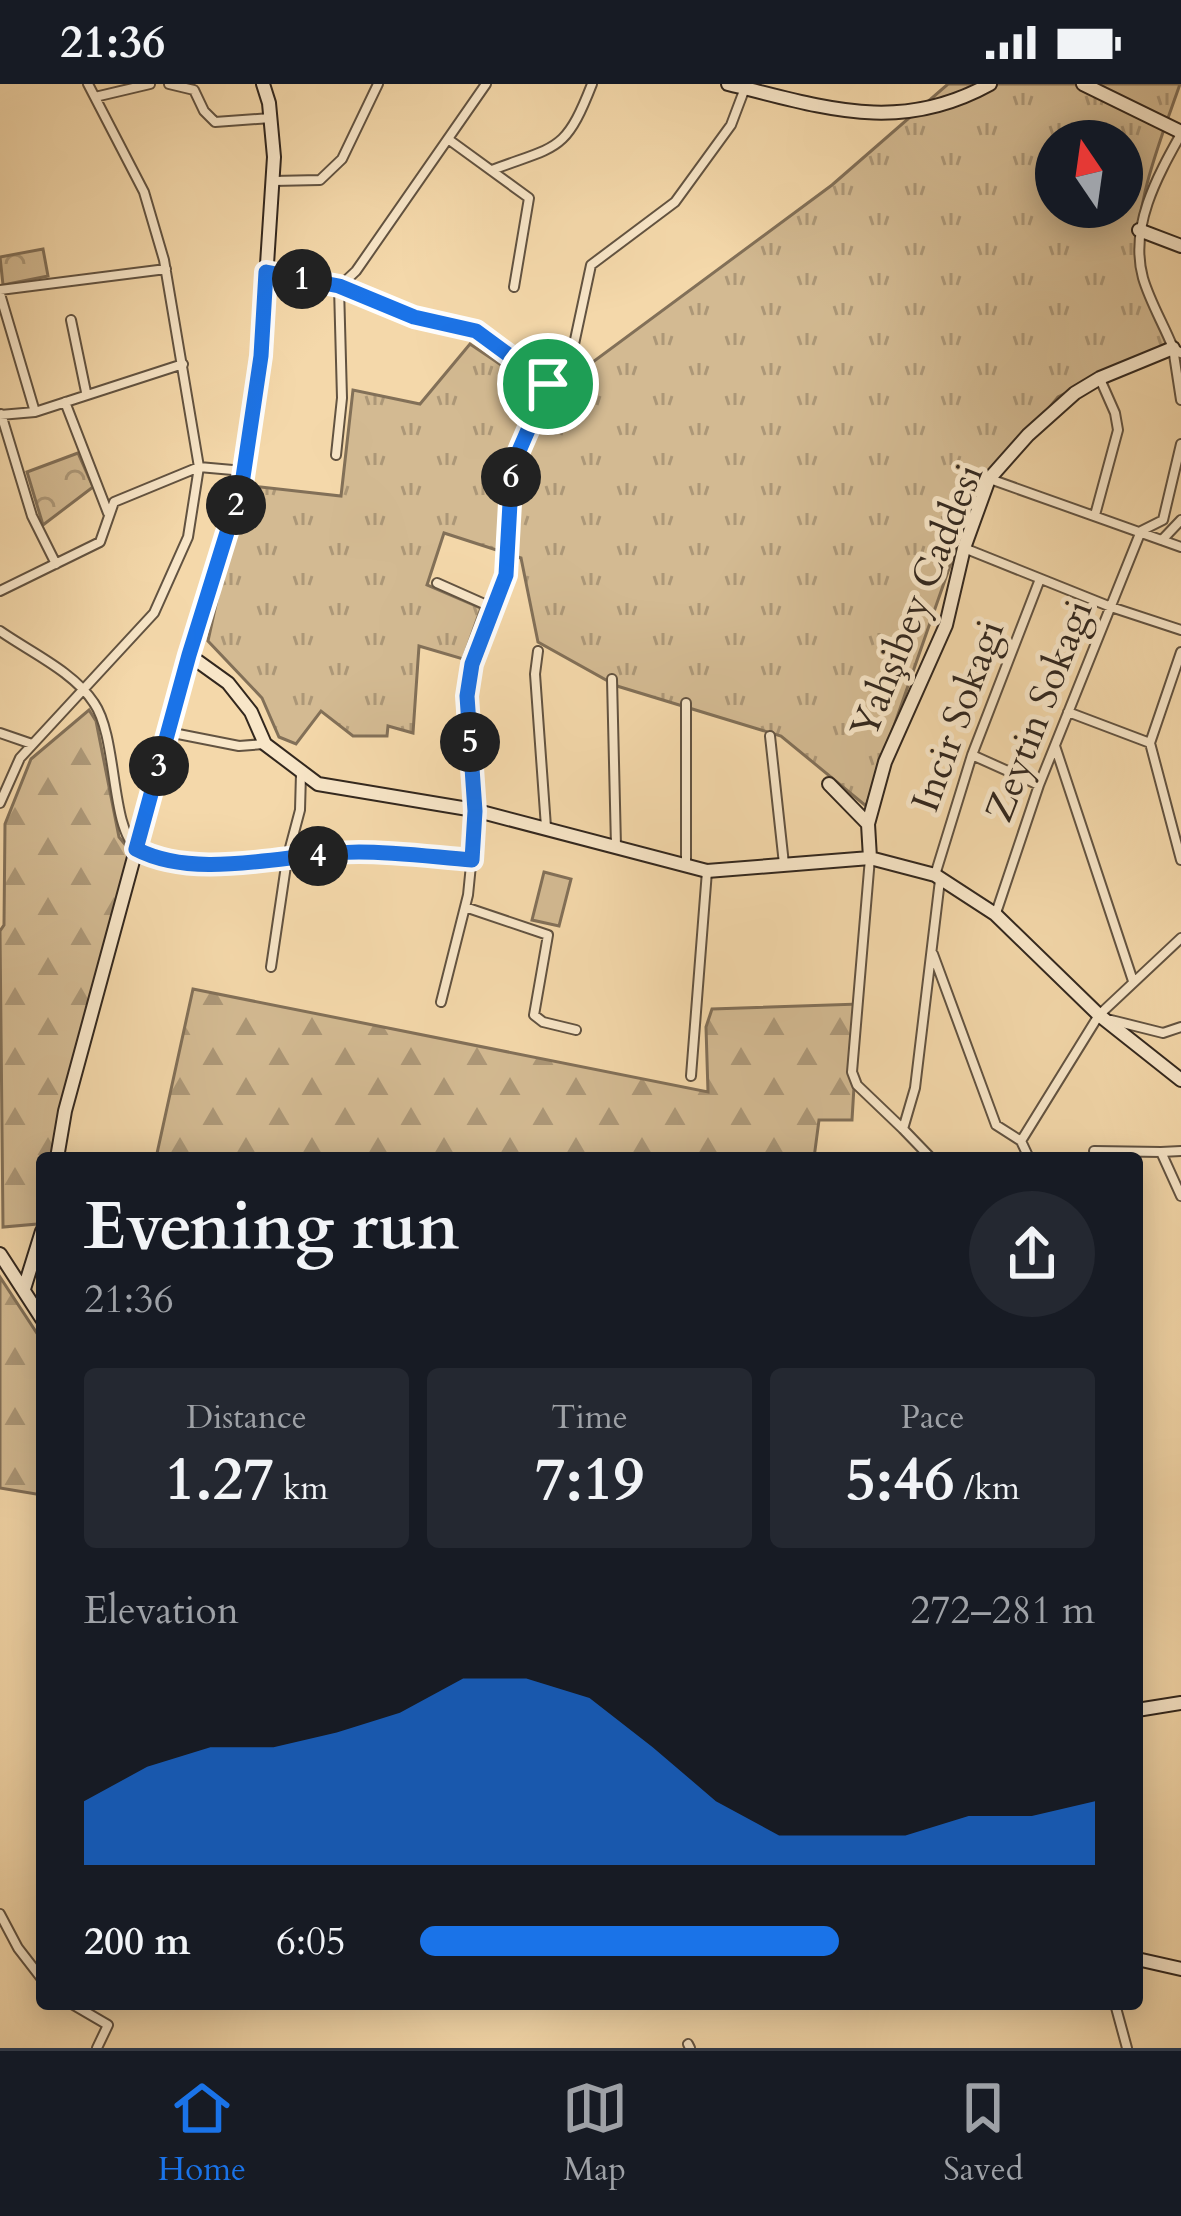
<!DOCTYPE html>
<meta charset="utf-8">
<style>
body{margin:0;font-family:Cardo,serif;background:#242831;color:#f1f3f6;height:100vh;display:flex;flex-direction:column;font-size:45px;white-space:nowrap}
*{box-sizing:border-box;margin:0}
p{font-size:39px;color:#9ea1a6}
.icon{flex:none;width:66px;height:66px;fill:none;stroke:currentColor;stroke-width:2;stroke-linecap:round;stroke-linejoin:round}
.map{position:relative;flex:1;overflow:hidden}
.sheet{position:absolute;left:36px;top:1068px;width:1107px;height:858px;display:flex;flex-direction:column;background:#171b24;border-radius:12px;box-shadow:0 6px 30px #0003}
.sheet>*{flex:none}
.needle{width:78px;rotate:347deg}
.controls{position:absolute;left:1035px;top:36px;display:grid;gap:24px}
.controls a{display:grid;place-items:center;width:108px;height:108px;border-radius:50%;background:#171b24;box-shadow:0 6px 30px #0003;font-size:60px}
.pin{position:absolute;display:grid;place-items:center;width:102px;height:102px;color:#fff;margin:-51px;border:6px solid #fff;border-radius:50%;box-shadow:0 3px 12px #0007}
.km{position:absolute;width:60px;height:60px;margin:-30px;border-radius:50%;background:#222;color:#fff;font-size:33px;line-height:60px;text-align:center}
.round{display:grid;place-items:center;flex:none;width:126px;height:126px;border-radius:63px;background:#242831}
.head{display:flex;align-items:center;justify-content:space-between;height:204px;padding:0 48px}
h1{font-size:66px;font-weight:700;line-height:90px}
.stats{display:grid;grid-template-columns:repeat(3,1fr);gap:18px;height:204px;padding:12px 48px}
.stats div{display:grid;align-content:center;border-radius:12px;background:#242831;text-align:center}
.stats b{font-size:60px;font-weight:700}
.stats small{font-size:33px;font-weight:400}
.stats p{font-size:33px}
.chart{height:336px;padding:24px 48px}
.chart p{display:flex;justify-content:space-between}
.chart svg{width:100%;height:216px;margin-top:12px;fill:#1a73e8;opacity:.7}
ul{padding:0 48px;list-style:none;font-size:39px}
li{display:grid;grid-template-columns:192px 144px 1fr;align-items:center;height:90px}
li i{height:30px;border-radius:15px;background:#1a73e8}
.status{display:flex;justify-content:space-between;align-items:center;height:84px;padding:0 60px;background:#171b24;direction:ltr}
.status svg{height:33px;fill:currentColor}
.tab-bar{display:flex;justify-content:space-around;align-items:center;height:168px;border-top:3px solid #363941;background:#171b24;font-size:33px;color:#9ea1a6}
.tab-bar a{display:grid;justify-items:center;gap:6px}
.tab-bar .on{color:#1a73e8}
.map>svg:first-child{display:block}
.grass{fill:url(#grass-tufts);stroke:#827058;stroke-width:3;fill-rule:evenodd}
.forest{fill:url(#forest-firs);stroke:#827058;stroke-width:3}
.park{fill:url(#park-crowns);stroke:#827058;stroke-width:3}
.pitch{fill:#d3ba92;stroke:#827058;stroke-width:3}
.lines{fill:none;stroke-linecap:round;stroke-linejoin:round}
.street-casing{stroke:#625341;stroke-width:12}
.secondary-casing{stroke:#32271e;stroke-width:16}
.street{stroke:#f8e6c8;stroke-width:8}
.secondary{stroke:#f8e6c8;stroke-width:12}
.route-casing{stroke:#fff;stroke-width:24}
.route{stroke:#1a73e8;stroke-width:15}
.labels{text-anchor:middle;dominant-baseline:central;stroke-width:10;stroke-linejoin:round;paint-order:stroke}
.street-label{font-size:39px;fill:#32271e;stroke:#f8e6c8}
</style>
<div class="status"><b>21:36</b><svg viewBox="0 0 49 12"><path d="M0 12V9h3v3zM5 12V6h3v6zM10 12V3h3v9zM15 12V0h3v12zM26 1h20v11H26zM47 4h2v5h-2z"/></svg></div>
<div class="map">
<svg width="1181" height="1964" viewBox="0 0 1181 1964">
<defs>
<pattern id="grass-tufts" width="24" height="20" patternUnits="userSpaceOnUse" patternTransform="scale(3)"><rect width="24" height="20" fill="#d3ba92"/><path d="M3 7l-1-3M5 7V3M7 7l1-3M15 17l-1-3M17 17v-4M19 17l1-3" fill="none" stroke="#ac9777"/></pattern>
<pattern id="forest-firs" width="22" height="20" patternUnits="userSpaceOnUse" patternTransform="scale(3)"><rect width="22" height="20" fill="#d3ba92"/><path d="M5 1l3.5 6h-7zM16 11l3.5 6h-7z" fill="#ac9777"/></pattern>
<pattern id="park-crowns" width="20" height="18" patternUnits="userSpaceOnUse" patternTransform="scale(3)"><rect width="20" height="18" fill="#d3ba92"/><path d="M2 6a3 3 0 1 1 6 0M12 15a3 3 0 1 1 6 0" fill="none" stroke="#ac9777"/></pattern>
</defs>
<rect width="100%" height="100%" fill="#f4d8aa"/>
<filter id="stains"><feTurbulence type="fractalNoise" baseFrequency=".00167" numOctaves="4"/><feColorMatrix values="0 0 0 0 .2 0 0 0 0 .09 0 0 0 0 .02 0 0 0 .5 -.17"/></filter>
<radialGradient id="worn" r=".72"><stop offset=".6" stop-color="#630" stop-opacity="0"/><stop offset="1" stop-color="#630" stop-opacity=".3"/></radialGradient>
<!-- grass -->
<path class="grass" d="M 948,0 L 1180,0 C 1163,50 1127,134 1142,186 C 1149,210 1161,234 1171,257 L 1058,313 L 973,416 L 866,722 L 781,652 L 617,602 L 538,558 L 521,474 L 444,449 L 427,501 L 481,524 L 463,575 L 419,562 L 413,649 L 388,642 L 387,652 L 353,652 L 321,627 L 296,660 L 279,653 L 262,614 L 208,557 L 242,401 L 341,412 L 353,306 L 420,320 L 470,260 L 547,312 L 832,101 ZM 1056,57 L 1122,57 L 1122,123 L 1056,123 Z"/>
<!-- forest -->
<path class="forest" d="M 89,626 L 96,637 L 119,753 L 133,770 L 53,1074 L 42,1074 L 42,1120 L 37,1140 L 3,1143 L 0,847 L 4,841 L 5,740 L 31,675 Z
M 193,905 L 708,1008 L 706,943 L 712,925 L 859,920 L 852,1036 L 819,1036 L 814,1074 L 156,1074 Z
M 0,1193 L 42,1257 L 42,1411 L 0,1404 Z"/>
<!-- park -->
<path class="park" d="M 43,165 L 48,192 L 3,201 L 0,173 Z
M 78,369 L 93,403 L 43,441 L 27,388 Z"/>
<!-- pitch -->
<path class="pitch" d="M 544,788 L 571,795 L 559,842 L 532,836 Z"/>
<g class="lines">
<!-- street casing -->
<g class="street-casing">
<path id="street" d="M 169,0 L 194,6 L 204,27 L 215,38 L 271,34
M 95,13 L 150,0
M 1181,50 C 1157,93 1129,143 1143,194 C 1150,218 1164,241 1173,264 L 1181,269
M 448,55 L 529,114 L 514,203
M 492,86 C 558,61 565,69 592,0
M 273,97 L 320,96 L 342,75 L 378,0
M 267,188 L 339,203 L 414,233 L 476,247 L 548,300
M 339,203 L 356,187 L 486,0
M 0,206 L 166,185
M 0,210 L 35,328
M 71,236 L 86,308
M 1173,264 L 1181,316
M 65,318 L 108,429
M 1,330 L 32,432 L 56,480
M 0,331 L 35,328 L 183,280
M 336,371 L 342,314 L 339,203
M 990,395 L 1181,463
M 1095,431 L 1118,346 L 1115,329 L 1100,295
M 1162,456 L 1181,436
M 964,464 L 1111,523 L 1181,546
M 437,499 L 491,523
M 0,507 L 100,458 L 114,418 L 199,383 L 244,387
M 0,547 C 30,568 74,588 94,619 C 118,654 110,743 137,765 C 171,794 307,771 353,768 C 392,766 433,773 472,776
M 538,567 L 535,590 L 546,743
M 1181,568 L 1150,659 L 1181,776
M 612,595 L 616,762
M 1068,628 L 1150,659
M 168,648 L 239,662 L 264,660
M 0,649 L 32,660
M 770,652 L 784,780
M 1055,662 L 1133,897
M 972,671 L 1039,701
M 0,719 L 20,674 L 154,529 L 188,453 L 199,383 L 164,176 L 144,108 L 88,0
M 870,774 L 852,988 L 857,1001 L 903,1045
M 686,780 L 686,619
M 935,791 L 972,671 L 1040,495
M 465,823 L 548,851 L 534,931 L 543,938 L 576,946
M 996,829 L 1039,701 L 1141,447 L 1163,436 L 1181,360
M 933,870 L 996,1041 L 1021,1057 L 1029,1074
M 271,883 L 287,775 L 300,726 L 301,689
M 441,918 L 468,811 L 473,761 L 467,612 L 472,580 L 506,491 L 512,383 L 548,300 L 573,265 L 591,181 L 675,118 L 731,41 L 745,4
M 1111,936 L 1163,949 L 1181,943
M 691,992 L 707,787
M 1021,1057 L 1099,931 L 1181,854
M 1094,1067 L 1161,1068 L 1181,1112
M 1161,1068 L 1181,1067
M 931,1074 L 903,1045 L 915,1004 L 940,796
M 0,1830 L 18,1864 L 42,1895
M 72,1920 L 108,1941 L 97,1964
M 1115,1920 L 1127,1964
M 688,1960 L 690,1964"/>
</g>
<!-- secondary casing -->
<g class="secondary-casing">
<path id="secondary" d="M 728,0 C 823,23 898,51 990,0
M 1083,0 L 1181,48
M 1139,146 L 1181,162
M 189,571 L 228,599 L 251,628 L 265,660 L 318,700 L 474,726 L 707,787 L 870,774
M 829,700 L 868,740 L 870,774 L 935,791 L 995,830 L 1099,931 L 1181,996
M 868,740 L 885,678 L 946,541 L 964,464 L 989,395 L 1028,351 L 1075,309 L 1100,294 L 1173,264
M 57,1074 L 65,1027 L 189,571 L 242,401 L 261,272 L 274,73 L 269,19 L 263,0
M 0,1170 L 42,1235
M 24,1205 L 42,1147
M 1137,1626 L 1181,1619
M 1137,1875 L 1181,1885"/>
</g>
<!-- street -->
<use href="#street" class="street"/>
<!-- secondary -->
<use href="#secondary" class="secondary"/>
</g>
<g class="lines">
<!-- route casing -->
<g class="route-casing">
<path id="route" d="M 266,188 L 339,202 L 414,233 L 476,247 L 548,300 L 512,383 L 506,491 L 472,580 L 467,612 L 475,727 L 472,776 C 434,773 396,768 359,768 C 291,768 199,798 136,765 L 189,571 L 242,400 L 261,272 Z"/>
</g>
<!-- route -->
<use href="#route" class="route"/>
</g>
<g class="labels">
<!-- street labels -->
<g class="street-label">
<text transform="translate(917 517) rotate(-68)">Yahşibey Caddesi</text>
<text transform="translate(1039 627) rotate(-69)">Zeytin Sokagi</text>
<text transform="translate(958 632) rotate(-70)">Incir Sokagi</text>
</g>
</g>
<rect width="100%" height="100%" filter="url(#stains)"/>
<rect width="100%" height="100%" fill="url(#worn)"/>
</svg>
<div class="controls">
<a><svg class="needle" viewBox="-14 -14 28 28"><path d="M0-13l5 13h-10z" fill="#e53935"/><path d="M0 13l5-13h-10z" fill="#9ea1a6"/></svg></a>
</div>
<div class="pin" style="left:548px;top:300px;background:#1e9e55"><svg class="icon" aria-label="arrive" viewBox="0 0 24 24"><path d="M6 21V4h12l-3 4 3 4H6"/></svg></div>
<b class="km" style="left:302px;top:195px">1</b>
<b class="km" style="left:236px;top:421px">2</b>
<b class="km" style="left:159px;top:682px">3</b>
<b class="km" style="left:318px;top:772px">4</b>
<b class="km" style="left:470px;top:658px">5</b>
<b class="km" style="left:511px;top:393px">6</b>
<section class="sheet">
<div class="head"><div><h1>Evening run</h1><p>21:36</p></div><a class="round"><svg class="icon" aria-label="share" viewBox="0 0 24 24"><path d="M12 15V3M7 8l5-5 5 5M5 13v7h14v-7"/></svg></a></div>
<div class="stats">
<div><p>Distance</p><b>1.27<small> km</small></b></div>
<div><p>Time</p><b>7:19</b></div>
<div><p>Pace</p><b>5:46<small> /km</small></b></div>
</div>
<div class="chart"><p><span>Elevation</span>272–281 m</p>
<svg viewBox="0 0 160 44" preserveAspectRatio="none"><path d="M0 44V31L10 24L20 20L30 20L40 17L50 13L60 6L70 6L80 10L90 20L100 31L110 38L120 38L130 38L140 34L150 34L160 31V44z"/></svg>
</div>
<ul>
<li><b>200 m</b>6:05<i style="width:62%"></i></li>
</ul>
</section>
</div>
<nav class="tab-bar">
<a class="on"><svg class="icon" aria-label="home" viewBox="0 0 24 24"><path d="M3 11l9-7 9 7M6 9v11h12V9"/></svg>Home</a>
<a><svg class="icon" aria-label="map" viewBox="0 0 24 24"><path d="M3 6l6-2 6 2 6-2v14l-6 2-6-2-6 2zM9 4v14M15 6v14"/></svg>Map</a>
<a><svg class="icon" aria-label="saved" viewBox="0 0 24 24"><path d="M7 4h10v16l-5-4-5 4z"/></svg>Saved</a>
</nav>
